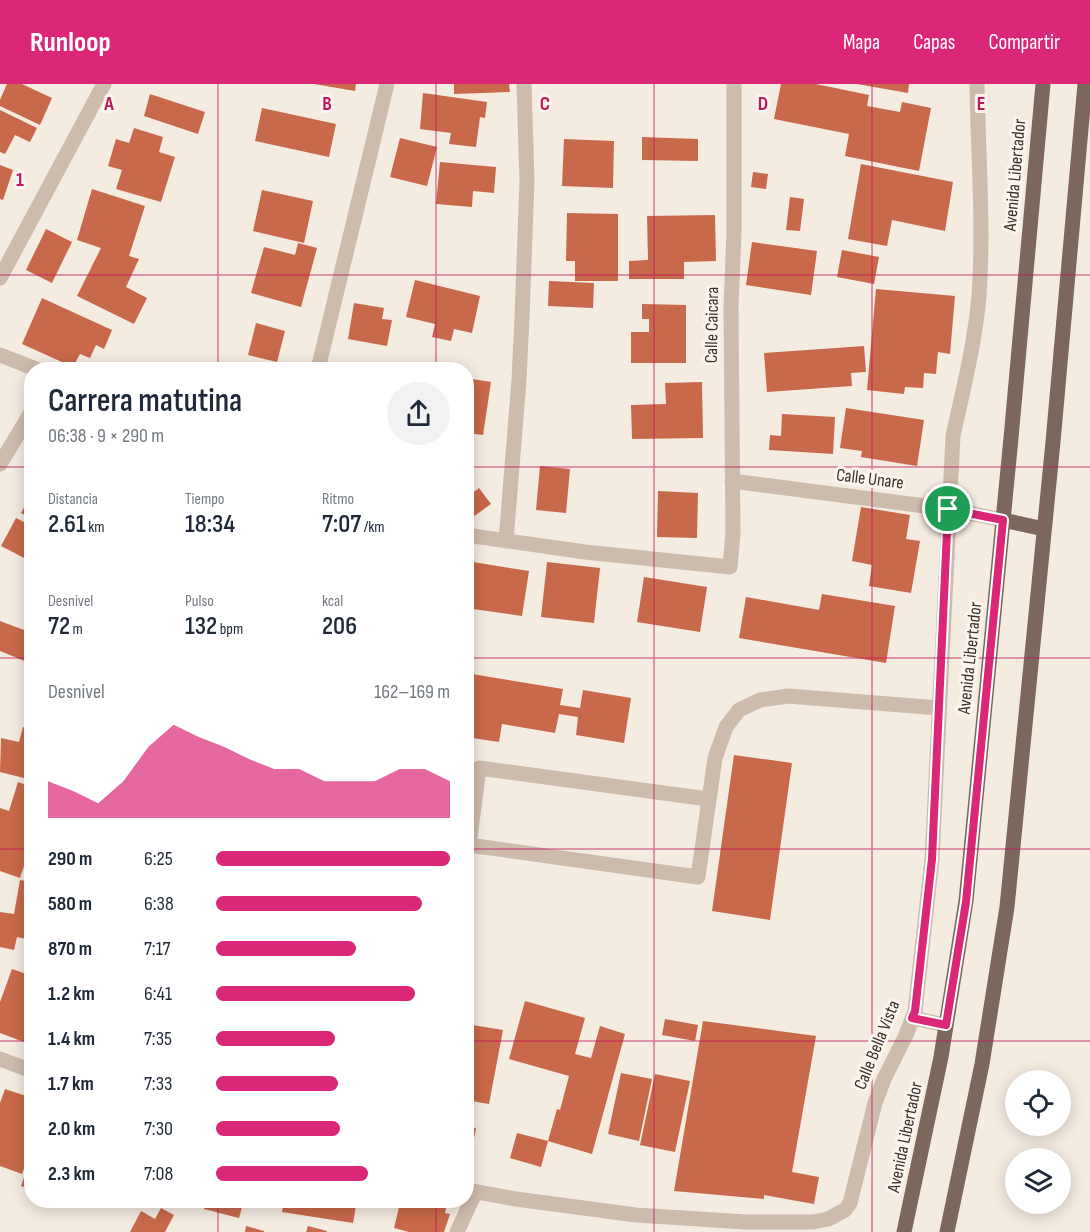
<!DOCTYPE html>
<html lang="es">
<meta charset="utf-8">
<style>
body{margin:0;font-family:"Sofia Sans Condensed",sans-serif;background:#f2f2f3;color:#1f2937;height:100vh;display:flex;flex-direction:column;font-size:22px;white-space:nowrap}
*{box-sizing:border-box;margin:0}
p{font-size:20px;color:#747a83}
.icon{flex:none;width:33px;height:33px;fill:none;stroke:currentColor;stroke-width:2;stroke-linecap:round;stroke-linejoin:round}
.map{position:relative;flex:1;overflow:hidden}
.details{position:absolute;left:24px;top:278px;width:450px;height:846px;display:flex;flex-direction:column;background:#fff;border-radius:24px;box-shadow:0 3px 15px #0003}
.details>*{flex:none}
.buttons{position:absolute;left:1005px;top:986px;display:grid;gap:12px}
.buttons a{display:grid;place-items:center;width:66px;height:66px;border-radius:50%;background:#fff;box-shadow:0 3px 15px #0003;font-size:30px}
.pin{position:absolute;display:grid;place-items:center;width:51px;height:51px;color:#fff;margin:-26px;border:3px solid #fff;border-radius:50%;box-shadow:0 2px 6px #0007}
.round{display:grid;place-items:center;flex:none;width:63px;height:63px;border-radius:32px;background:#f2f2f3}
.overview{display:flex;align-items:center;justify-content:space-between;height:102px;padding:0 24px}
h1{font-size:33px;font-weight:600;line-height:45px}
.stats{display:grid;grid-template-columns:repeat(3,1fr);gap:9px;height:102px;padding:6px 24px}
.stats div{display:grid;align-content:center}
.stats b{font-size:26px;font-weight:600}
.stats small{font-size:16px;font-weight:400}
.stats p{font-size:16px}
.chart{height:168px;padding:12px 24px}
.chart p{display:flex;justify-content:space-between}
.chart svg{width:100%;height:108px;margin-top:6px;fill:#db2777;opacity:.7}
ul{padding:0 24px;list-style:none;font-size:20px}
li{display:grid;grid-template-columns:96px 72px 1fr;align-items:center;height:45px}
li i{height:15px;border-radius:8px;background:#db2777}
header{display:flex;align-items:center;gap:36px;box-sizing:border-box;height:84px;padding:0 30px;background:#db2777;color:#fff}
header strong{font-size:28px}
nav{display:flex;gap:33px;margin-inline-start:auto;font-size:21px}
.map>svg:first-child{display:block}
.building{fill:#c8694b}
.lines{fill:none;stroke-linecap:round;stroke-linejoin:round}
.minor{stroke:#cdbbac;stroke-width:15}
.major{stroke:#7d675c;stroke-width:15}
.route-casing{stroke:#fff;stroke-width:12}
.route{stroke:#db2777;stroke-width:8}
.grid{fill:none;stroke:#c2185b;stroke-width:1.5;stroke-opacity:0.55}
.labels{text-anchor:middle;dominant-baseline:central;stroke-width:6;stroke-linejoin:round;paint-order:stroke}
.street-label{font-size:18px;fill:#3b302b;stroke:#fbf5ee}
.grid-label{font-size:20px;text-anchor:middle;font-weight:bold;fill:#c2185b;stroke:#fbf5ee;stroke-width:6;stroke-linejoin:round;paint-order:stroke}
</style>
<header>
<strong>Runloop</strong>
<nav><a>Mapa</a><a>Capas</a><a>Compartir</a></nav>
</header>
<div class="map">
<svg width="1090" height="1148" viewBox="0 0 1090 1148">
<rect width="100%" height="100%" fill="#f4ebe1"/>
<!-- building -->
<path class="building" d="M 7,0 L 22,0 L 52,14 L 40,41 L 0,22 L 0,16 Z
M 314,0 L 356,0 L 355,7 Z
M 454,0 L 509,0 L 510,8 L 454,10 Z
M 781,0 L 816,0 L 869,11 L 867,22 L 900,28 L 902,18 L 931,24 L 919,87 L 845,72 L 849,50 L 774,35 Z
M 857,0 L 909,0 L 908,9 Z
M 423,9 L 487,18 L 485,34 L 480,33 L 476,63 L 449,60 L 451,49 L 420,45 Z
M 150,10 L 205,28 L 198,50 L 144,32 Z
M 262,24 L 336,40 L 329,73 L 255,57 Z
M 0,26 L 37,44 L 30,58 L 15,51 L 5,70 L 0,68 Z
M 134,44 L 163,53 L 159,68 L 175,73 L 161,118 L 116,105 L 122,86 L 108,82 L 116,55 L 129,59 Z
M 642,53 L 698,55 L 698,77 L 642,76 Z
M 400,54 L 437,63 L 427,102 L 390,93 Z
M 564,55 L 614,57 L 613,104 L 562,102 Z
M 440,78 L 496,83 L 494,109 L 473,107 L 472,123 L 436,120 Z
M 861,80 L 953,98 L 945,147 L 892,136 L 887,162 L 848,155 Z
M 0,81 L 13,86 L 3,116 L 0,115 Z
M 753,88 L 768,90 L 766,105 L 751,103 Z
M 92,105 L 145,122 L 129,172 L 139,175 L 126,203 L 147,214 L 134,240 L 77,212 L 101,164 L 77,156 Z
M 262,106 L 313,117 L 304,159 L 253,147 Z
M 790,113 L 804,115 L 800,147 L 786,146 Z
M 567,129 L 618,130 L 618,197 L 575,197 L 575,177 L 566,177 Z
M 715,131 L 716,177 L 684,178 L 684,195 L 629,195 L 629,177 L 648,176 L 647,132 Z
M 46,145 L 72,158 L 52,199 L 26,186 Z
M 752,158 L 817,167 L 811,211 L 746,201 Z
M 298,159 L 317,164 L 301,223 L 251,209 L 264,163 L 295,171 Z
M 842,166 L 879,173 L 874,200 L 837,193 Z
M 415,196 L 480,212 L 472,249 L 454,245 L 451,257 L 432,253 L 435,240 L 406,233 Z
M 549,197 L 594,199 L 593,224 L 548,222 Z
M 876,205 L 955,212 L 950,270 L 938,268 L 936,290 L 924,289 L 923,304 L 905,303 L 904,310 L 867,306 Z
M 42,214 L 112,246 L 104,265 L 96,261 L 90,274 L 80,270 L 73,283 L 22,260 Z
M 354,219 L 384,224 L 382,235 L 392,236 L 387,262 L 348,255 Z
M 642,220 L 686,221 L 686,279 L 631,279 L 631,248 L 649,248 L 649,235 L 642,235 Z
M 256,239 L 285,247 L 277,278 L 248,271 Z
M 864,262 L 866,288 L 851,289 L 852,302 L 767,308 L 764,269 Z
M 466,294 L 491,298 L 483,351 L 466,349 Z
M 702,298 L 703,354 L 632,355 L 631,321 L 666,320 L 665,299 Z
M 846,324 L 924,336 L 917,382 L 861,373 L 862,367 L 840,364 Z
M 782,330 L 835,333 L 833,370 L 769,366 L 770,351 L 781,352 Z
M 540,382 L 570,385 L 566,429 L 536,426 Z
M 479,404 L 491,420 L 466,438 L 466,414 Z
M 658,407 L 698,409 L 697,454 L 657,453 Z
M 32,409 L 32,435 L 21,429 Z
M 861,423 L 910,431 L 906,455 L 920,457 L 911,509 L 869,502 L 872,481 L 852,477 Z
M 16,434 L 32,442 L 32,478 L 1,462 Z
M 473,478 L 529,487 L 522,532 L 466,524 Z
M 547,478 L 600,484 L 594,539 L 541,533 Z
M 644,493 L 707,503 L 700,548 L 637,538 Z
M 822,510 L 895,522 L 886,579 L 739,554 L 746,513 L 819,526 Z
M 0,537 L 32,549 L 32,580 L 0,567 Z
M 472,590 L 563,605 L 560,621 L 580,624 L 583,606 L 631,614 L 624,659 L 576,651 L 578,633 L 559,630 L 555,649 L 502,640 L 499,658 L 466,653 L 466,624 Z
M 23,643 L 32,645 L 32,696 L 0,688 L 1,654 L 19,658 Z
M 734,671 L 792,679 L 770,836 L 712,827 Z
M 18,698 L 32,703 L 32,758 L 20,794 L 0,787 L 0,724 L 9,727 Z
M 20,796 L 32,798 L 32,856 L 17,853 L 14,866 L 0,863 L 0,828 L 14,830 Z
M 12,885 L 32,892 L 32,936 L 24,958 L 0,949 L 0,918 Z
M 525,917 L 585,934 L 575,970 L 591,974 L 600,942 L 625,950 L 592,1070 L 548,1057 L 557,1025 L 560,1026 L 569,992 L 509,975 Z
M 665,935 L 698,941 L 695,957 L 662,951 Z
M 703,937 L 816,952 L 792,1088 L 819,1093 L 814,1120 L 764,1111 L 764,1115 L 674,1107 Z
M 466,940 L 503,946 L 489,1020 L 466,1016 Z
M 621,989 L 652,995 L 639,1057 L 608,1050 Z
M 655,990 L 690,997 L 675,1068 L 640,1061 Z
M 5,1005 L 32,1014 L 32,1062 L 22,1090 L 0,1082 L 0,1019 Z
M 466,1042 L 476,1044 L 469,1080 L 466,1080 Z
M 517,1049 L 548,1057 L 541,1083 L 510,1074 Z
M 31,1074 L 32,1074 L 32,1105 L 21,1102 Z
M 206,1116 L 244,1116 L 239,1134 L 204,1125 Z
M 284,1116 L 357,1116 L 353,1139 L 282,1128 Z
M 398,1116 L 448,1116 L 445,1129 L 450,1130 L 444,1148 L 409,1148 L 394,1144 L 399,1123 L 396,1122 Z
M 161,1124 L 174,1131 L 165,1148 L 130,1148 L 141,1127 L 155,1135 Z
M 246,1142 L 264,1147 L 264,1148 L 245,1148 Z
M 308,1142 L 327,1147 L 327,1148 L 306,1148 Z"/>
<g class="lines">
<!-- minor -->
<path class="minor" d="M 0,194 L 104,0
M 0,271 L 36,285
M 318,285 L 387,0
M 0,380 L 32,327
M 732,397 L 948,425 L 1003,436
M 466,451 L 585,468 L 730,483 L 733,449 L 731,223 L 734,149 L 734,0
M 506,457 L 519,296 L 522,234 L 527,97 L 524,0
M 708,715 L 479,684 L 469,761 L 698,793 L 715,674 L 726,643 L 739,626 L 760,616 L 788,612 L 939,624
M 912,934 L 946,941
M 0,975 L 32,987
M 466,1106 L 516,1115 L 636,1131 L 746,1138 L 813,1138 L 828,1135 L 845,1126 L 850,1119 L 875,1019 L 884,995 L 906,951 L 915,927 L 932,775 L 953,352 C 963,306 975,259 979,212 C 984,141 978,71 977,0
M 457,1148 L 475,1109"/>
<!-- major -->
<path class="major" d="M 1003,436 L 1044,445
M 904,1148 L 941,973 L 966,817 L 1011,354 L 1043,0
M 947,1148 L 982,980 L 1007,823 L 1053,358 L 1085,0"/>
</g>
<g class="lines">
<!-- route casing -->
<g class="route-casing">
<path id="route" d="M 948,425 L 1003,436 L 966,818 L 946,941 L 912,934 L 915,927 L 932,775 Z"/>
</g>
<!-- route -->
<use href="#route" class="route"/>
</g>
<!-- grid -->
<path class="grid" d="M 218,0 L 218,285M 436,0 L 436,285M 654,0 L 654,1148M 872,0 L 872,1148M 0,191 L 1090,191M 0,383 L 32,383M 466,383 L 1090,383M 0,574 L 32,574M 466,574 L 1090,574M 0,765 L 32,765M 466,765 L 1090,765M 0,957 L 32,957M 466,957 L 1090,957M 218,1116 L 218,1148M 436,1116 L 436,1148"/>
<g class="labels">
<!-- street labels -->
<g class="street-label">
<text transform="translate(1015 91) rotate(-85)">Avenida Libertador</text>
<text transform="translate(712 241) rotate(-89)">Calle Caicara</text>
<text transform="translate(870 395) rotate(7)">Calle Unare</text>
<text transform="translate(970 574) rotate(-84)">Avenida Libertador</text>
<text transform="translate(877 961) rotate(-68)">Calle Bella Vista</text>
<text transform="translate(905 1053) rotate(-78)">Avenida Libertador</text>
</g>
</g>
<g class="grid-label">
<text x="109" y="26">A</text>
<text x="327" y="26">B</text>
<text x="545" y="26">C</text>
<text x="763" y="26">D</text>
<text x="981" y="26">E</text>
<text x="20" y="102">1</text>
</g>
</svg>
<div class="buttons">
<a><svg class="icon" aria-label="locate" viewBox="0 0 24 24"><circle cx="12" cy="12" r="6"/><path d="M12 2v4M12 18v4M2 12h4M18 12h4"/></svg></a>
<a><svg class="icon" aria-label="layers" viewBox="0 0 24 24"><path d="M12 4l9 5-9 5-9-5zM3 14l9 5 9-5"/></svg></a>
</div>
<div class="pin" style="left:948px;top:425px;background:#1e9e55"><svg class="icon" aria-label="arrive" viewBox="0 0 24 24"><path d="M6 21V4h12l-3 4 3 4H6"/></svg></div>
<section class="details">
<div class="overview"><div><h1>Carrera matutina</h1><p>06:38 · 9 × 290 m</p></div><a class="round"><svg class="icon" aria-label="share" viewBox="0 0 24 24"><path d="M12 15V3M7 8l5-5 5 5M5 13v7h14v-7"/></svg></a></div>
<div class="stats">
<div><p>Distancia</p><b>2.61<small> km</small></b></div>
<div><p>Tiempo</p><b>18:34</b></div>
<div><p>Ritmo</p><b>7:07<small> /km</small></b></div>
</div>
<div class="stats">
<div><p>Desnivel</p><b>72<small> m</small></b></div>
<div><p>Pulso</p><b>132<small> bpm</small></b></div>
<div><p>kcal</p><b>206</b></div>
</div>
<div class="chart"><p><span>Desnivel</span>162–169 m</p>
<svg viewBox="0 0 160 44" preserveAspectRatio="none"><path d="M0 44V29L10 33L20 38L30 29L40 15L50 6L60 11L70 15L80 20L90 24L100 24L110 29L120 29L130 29L140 24L150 24L160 29V44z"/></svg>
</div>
<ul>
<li><b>290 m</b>6:25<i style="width:100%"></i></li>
<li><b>580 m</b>6:38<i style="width:88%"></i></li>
<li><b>870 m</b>7:17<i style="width:60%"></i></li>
<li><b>1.2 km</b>6:41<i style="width:85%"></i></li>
<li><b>1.4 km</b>7:35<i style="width:51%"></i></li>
<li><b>1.7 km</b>7:33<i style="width:52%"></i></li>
<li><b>2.0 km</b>7:30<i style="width:53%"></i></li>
<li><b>2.3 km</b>7:08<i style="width:65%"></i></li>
</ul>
</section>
</div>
